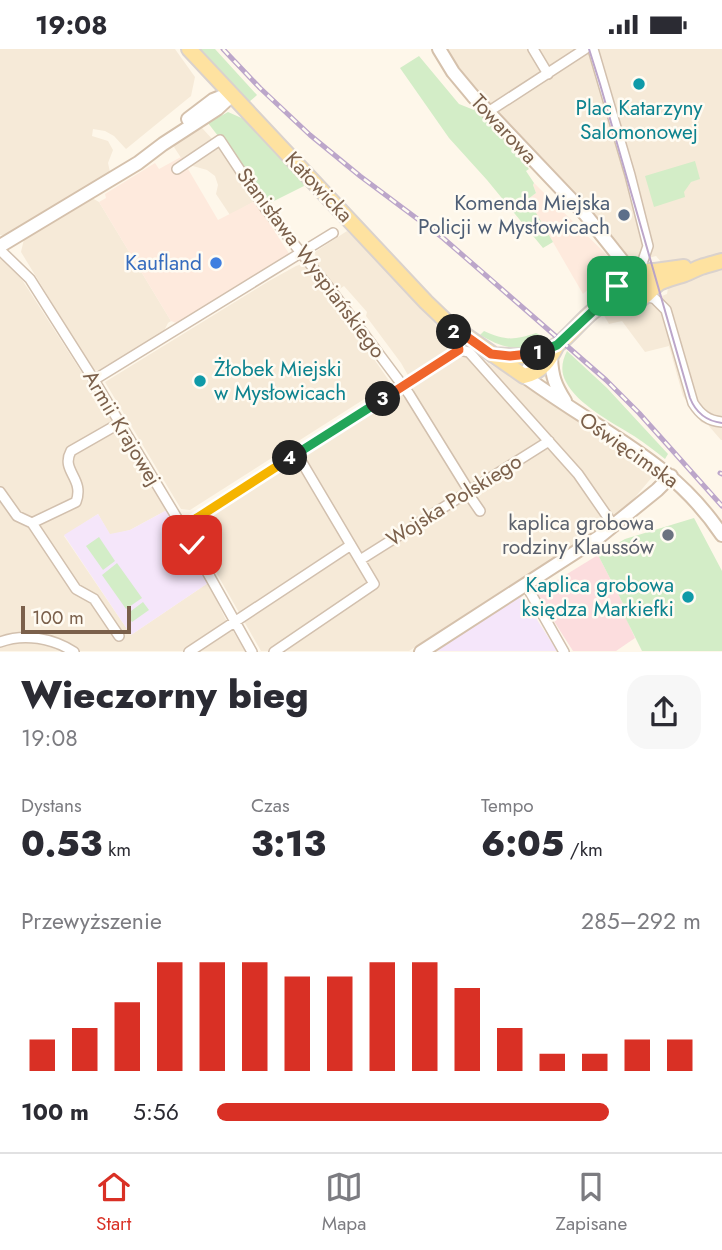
<!DOCTYPE html>
<html lang="pl">
<meta charset="utf-8">
<style>
body{margin:0;font-family:Jost,sans-serif;background:#f7f7f7;color:#2b2b33;height:100vh;display:flex;flex-direction:column;font-size:26px;white-space:nowrap}
*{box-sizing:border-box;margin:0}
p{font-size:23px;color:#7c7c81}
.icon{flex:none;width:38px;height:38px;fill:none;stroke:currentColor;stroke-width:2;stroke-linecap:round;stroke-linejoin:round}
.map{position:relative;height:603px;overflow:hidden}
.panel{display:flex;flex-direction:column;background:#fff;flex:1}
.panel>*{flex:none}
.scale{position:absolute;left:21px;bottom:18px;width:110px;box-sizing:border-box;padding-left:7px;border:4px solid #7b604b;border-top:0;font-size:19px;line-height:24px;white-space:nowrap;color:#7b604b;-webkit-text-stroke:5px #fffbf2;paint-order:stroke}
.pin{position:absolute;display:grid;place-items:center;width:60px;height:60px;color:#fff;margin:-30px;border-radius:14px;box-shadow:0 4px 10px #0006}
.km{position:absolute;width:35px;height:35px;margin:-18px;border-radius:50%;background:#222;color:#fff;font-size:19px;line-height:35px;text-align:center}
.round{display:grid;place-items:center;flex:none;width:74px;height:74px;border-radius:21px;background:#f7f7f7}
.overview{display:flex;align-items:center;justify-content:space-between;height:119px;padding:0 21px}
h1{font-size:38px;font-weight:800;line-height:52px}
.figures{display:grid;grid-template-columns:repeat(3,1fr);gap:10px;height:119px;padding:7px 21px}
.figures div{display:grid;align-content:center}
.figures b{font-size:35px;font-weight:800}
.figures small{font-size:19px;font-weight:400}
.figures p{font-size:19px}
.chart{height:196px;padding:14px 21px}
.chart p{display:flex;justify-content:space-between}
.chart svg{width:100%;height:126px;margin-top:7px;stroke:#d93025;stroke-width:6}
ul{padding:0 21px;list-style:none;font-size:23px}
li{display:grid;grid-template-columns:112px 84px 1fr;align-items:center;height:52px}
li i{height:18px;border-radius:9px;background:#d93025}
.status{display:flex;justify-content:space-between;align-items:center;height:49px;padding:0 35px;background:#fff;direction:ltr}
.status svg{height:19px;fill:currentColor}
.dock{display:flex;justify-content:space-around;align-items:center;height:98px;border-top:2px solid #e1e1e2;background:#fff;font-size:19px;color:#7c7c81}
.dock a{display:grid;justify-items:center;gap:4px}
.dock .current{color:#d93025}
.map>svg:first-child{display:block}
.residential{fill:#f6ead8}
.commercial{fill:#feeadd}
.education{fill:#f5e6fa}
.medical{fill:#fcddde}
.green{fill:#d3edc7}
.lines{fill:none;stroke-linecap:round;stroke-linejoin:round}
.street-casing{stroke:#d2c0ae;stroke-width:12}
.secondary-casing{stroke:#d5c1ac;stroke-width:16}
.primary-casing{stroke:#dad2cd;stroke-width:18}
.street{stroke:#fff;stroke-width:9}
.secondary{stroke:#fff;stroke-width:12}
.primary{stroke:#fee2a0;stroke-width:14}
.tram{stroke:#bca6ca;stroke-width:2}
.rail-casing{stroke:#bca6ca;stroke-width:5}
.rail{stroke:#fffbf2;stroke-width:2.5;stroke-dasharray:8;stroke-linecap:butt}
.split-1-casing{stroke:#fff;stroke-width:14}
.split-2-casing{stroke:#fff;stroke-width:14}
.split-3-casing{stroke:#fff;stroke-width:14}
.split-4-casing{stroke:#fff;stroke-width:14}
.split-5-casing{stroke:#fff;stroke-width:14}
.split-6-casing{stroke:#fff;stroke-width:14}
.split-1{stroke:#22a559;stroke-width:9}
.split-2{stroke:#f0652b;stroke-width:9}
.split-3{stroke:#f0652b;stroke-width:9}
.split-4{stroke:#22a559;stroke-width:9}
.split-5{stroke:#f5b400;stroke-width:9}
.split-6{stroke:#f5b400;stroke-width:9}
.culture-dot{fill:#0f9aa8;stroke:#fffbf2;stroke-width:2.5}
.service-dot{fill:#5c6f8a;stroke:#fffbf2;stroke-width:2.5}
.shop-dot{fill:#3f7fe0;stroke:#fffbf2;stroke-width:2.5}
.worship-dot{fill:#6b7280;stroke:#fffbf2;stroke-width:2.5}
.labels{text-anchor:middle;dominant-baseline:central;stroke-width:5;stroke-linejoin:round;paint-order:stroke}
.culture-label{font-size:21px;fill:#0d838f;stroke:#fffbf2}
.street-label{font-size:21px;fill:#7b604b;stroke:#fffbf2}
.service-label{font-size:21px;fill:#4e5e75;stroke:#fffbf2;text-anchor:end}
.shop-label{font-size:21px;fill:#366cbe;stroke:#fffbf2;text-anchor:end}
.worship-label{font-size:21px;fill:#5b616d;stroke:#fffbf2;text-anchor:end}
</style>
<div class="status"><b>19:08</b><svg viewBox="0 0 49 12"><path d="M0 12V9h3v3zM5 12V6h3v6zM10 12V3h3v9zM15 12V0h3v12zM26 1h20v11H26zM47 4h2v5h-2z"/></svg></div>
<div class="map">
<svg width="722" height="603" viewBox="0 0 722 603">
<rect width="100%" height="100%" fill="#fef7ea"/>
<!-- residential -->
<path class="residential" d="M 0,0 L 175,0 L 195,28 L 191,47 L 126,100 L 114,87 L 105,82 L 93,80 L 92,87 L 108,92 L 113,101 L 108,114 L 110,123 L 7,185 L 2,186 L 0,186 Z
M 445,0 L 722,0 L 722,205 L 692,214 L 666,217 L 665,215 L 662,214 L 656,207 L 633,213 L 620,196 L 474,43 L 453,15 Z
M 202,79 L 227,106 L 255,152 L 230,166 L 216,145 L 218,136 L 215,127 L 207,121 L 193,117 L 187,118 L 174,98 L 176,93 Z
M 92,149 L 99,153 L 171,272 L 168,274 L 161,288 L 105,322 L 93,321 L 21,203 L 24,190 Z
M 347,182 L 400,235 L 453,295 L 452,298 L 409,328 L 401,314 L 366,267 L 367,263 L 344,237 L 337,242 L 317,220 L 315,203 Z
M 0,207 L 19,226 L 111,369 L 167,461 L 130,481 L 110,486 L 98,465 L 64,487 L 131,586 L 208,534 L 225,569 L 245,602 L 0,602 Z
M 302,215 L 334,253 L 390,333 L 386,339 L 377,342 L 190,461 L 181,460 L 105,333 L 269,232 L 296,217 Z
M 722,217 L 722,391 L 721,391 L 708,376 L 701,373 L 683,347 L 669,297 L 645,303 L 622,272 L 609,275 L 602,263 L 649,252 L 667,245 L 669,233 Z
M 459,298 L 513,328 L 648,417 L 653,427 L 621,465 L 538,521 L 409,602 L 261,602 L 192,481 L 192,477 Z"/>
<!-- commercial -->
<path class="commercial" d="M 181,108 L 218,171 L 255,152 L 290,206 L 179,275 L 171,272 L 99,153 L 106,149 L 105,145 L 155,114 L 159,120 Z
M 534,134 L 616,215 L 583,245 L 528,150 L 536,144 L 533,136 Z"/>
<!-- education -->
<path class="education" d="M 167,461 L 208,534 L 131,586 L 64,486 L 98,465 L 110,485 L 130,481 Z
M 522,547 L 557,602 L 435,602 Z"/>
<!-- medical -->
<path class="medical" d="M 598,506 L 629,566 L 626,569 L 635,589 L 616,602 L 573,602 L 536,544 Z"/>
<!-- green -->
<path class="green" d="M 200,0 L 215,0 L 257,46 L 249,53 Z
M 419,7 L 459,55 L 479,63 L 529,120 L 526,122 L 534,134 L 533,136 L 536,144 L 528,150 L 553,193 L 543,199 L 487,131 L 449,89 L 400,19 Z
M 228,63 L 246,71 L 297,122 L 304,137 L 270,154 L 208,74 Z
M 695,112 L 700,130 L 691,133 L 684,143 L 685,148 L 654,158 L 645,127 Z
M 629,222 L 646,231 L 641,245 L 623,244 L 620,234 Z
M 484,282 C 506,292 514,291 536,284 L 547,289 C 525,306 502,299 480,286 Z
M 567,302 L 607,339 L 668,405 L 665,410 C 655,402 645,394 634,387 C 613,374 577,355 566,333 C 560,322 562,312 567,302 Z
M 694,469 L 722,522 L 722,602 L 642,602 L 625,568 L 629,566 L 598,506 L 625,490 Z
M 99,488 L 115,512 L 103,521 L 86,497 Z
M 117,514 L 142,549 L 126,560 L 102,526 Z
M 143,553 L 149,561 L 132,573 L 127,565 Z"/>
<g class="lines">
<!-- street casing -->
<g class="street-casing">
<path id="street" d="M 533,0 L 548,25
M 593,0 L 630,126 L 648,197 L 640,220
M 488,63 L 585,0
M 177,120 L 220,91 L 265,159 L 331,241 L 409,345 L 469,442 L 469,446 L 480,462
M 0,201 L 30,230 L 94,331 L 177,469 L 252,603
M 645,246 L 655,250 L 666,261 L 693,354 C 700,365 708,372 722,373
M 459,301 L 469,303 L 578,425 L 614,477
M 94,331 L 333,184
M 0,443 L 17,467 L 32,474 L 76,540 L 94,550 L 119,587
M 32,474 L 76,453 C 85,429 60,422 71,402 L 120,374
M 182,478 L 459,301
M 360,511 L 549,392
M 526,536 L 564,603
M 0,593 C 24,584 53,589 74,603
M 189,603 L 351,496
M 274,603 L 374,535 L 297,405"/>
</g>
<!-- secondary casing -->
<g class="secondary-casing">
<path id="secondary" d="M 439,0 L 453,23 L 473,47 L 585,165 L 628,219
M 188,70 L 213,51 L 228,45
M 0,197 L 138,114 L 163,95 L 217,60 L 232,46
M 542,304 L 532,313 L 524,327 C 545,342 566,356 588,370 C 641,404 686,432 722,486
M 551,309 C 552,328 555,336 565,352
M 421,603 L 599,488 L 657,441 L 671,427"/>
</g>
<!-- primary casing -->
<g class="primary-casing">
<path id="primary" d="M 189,0 L 426,253 L 449,275 L 524,327 C 542,323 549,312 557,296
M 643,222 L 655,222 L 684,218
M 648,242 L 649,230 C 638,207 608,223 619,243 C 622,250 630,253 638,251 C 646,249 652,239 659,234 C 667,230 677,228 685,225 C 691,223 695,220 701,218 C 707,216 715,214 722,212
M 493,306 C 509,307 526,309 542,304 C 563,297 576,276 592,263 C 601,256 610,250 620,245"/>
</g>
<!-- street -->
<use href="#street" class="street"/>
<!-- secondary -->
<use href="#secondary" class="secondary"/>
<!-- primary -->
<use href="#primary" class="primary"/>
<!-- tram -->
<path class="tram" d="M 589,0 L 600,35 L 690,349 C 696,364 706,372 722,374"/>
<!-- rail casing -->
<g class="rail-casing">
<path id="rail" d="M 223,0 L 260,39 L 310,86 L 360,127 L 443,189 L 606,331 L 639,364 L 722,457
M 720,424 L 722,425"/>
</g>
<!-- rail -->
<use href="#rail" class="rail"/>
</g>
<g class="lines">
<!-- split-1 casing -->
<g class="split-1-casing">
<path id="split-1" d="M 538,304 L 557,296 L 592,263 L 620,244 L 617,237"/>
</g>
<!-- split-2 casing -->
<g class="split-2-casing">
<path id="split-2" d="M 454,283 L 449,275 L 491,305 L 510,307 L 538,304"/>
</g>
<!-- split-3 casing -->
<g class="split-3-casing">
<path id="split-3" d="M 383,350 L 459,301 L 457,289 L 454,283"/>
</g>
<!-- split-4 casing -->
<g class="split-4-casing">
<path id="split-4" d="M 290,409 L 383,350"/>
</g>
<!-- split-5 casing -->
<g class="split-5-casing">
<path id="split-5" d="M 197,469 L 290,409"/>
</g>
<!-- split-6 casing -->
<g class="split-6-casing">
<path id="split-6" d="M 192,496 L 182,478 L 197,469"/>
</g>
<!-- split-1 -->
<use href="#split-1" class="split-1"/>
<!-- split-2 -->
<use href="#split-2" class="split-2"/>
<!-- split-3 -->
<use href="#split-3" class="split-3"/>
<!-- split-4 -->
<use href="#split-4" class="split-4"/>
<!-- split-5 -->
<use href="#split-5" class="split-5"/>
<!-- split-6 -->
<use href="#split-6" class="split-6"/>
</g>
<!-- markers -->
<g class="culture-dot">
<circle cx="639" cy="35" r="7"/>
<circle cx="200" cy="332" r="7"/>
<circle cx="688" cy="548" r="7"/>
</g>
<circle class="service-dot" cx="624" cy="166" r="7"/>
<circle class="shop-dot" cx="216" cy="214" r="7"/>
<circle class="worship-dot" cx="668" cy="486" r="7"/>
<g class="labels">
<!-- culture labels -->
<g class="culture-label">
<text x="639" y="59">Plac Katarzyny<tspan x="639" dy="24">Salomonowej</tspan></text>
<text x="214" y="320" text-anchor="start">Żłobek Miejski<tspan x="214" dy="24">w Mysłowicach</tspan></text>
<text x="674" y="536" text-anchor="end">Kaplica grobowa<tspan x="674" dy="24">księdza Markiefki</tspan></text>
</g>
<!-- street labels -->
<g class="street-label">
<text transform="translate(504 80) rotate(47)">Towarowa</text>
<text transform="translate(319 138) rotate(47)">Katowicka</text>
<text transform="translate(311 214) rotate(53)">Stanisława Wyspiańskiego</text>
<text transform="translate(122 379) rotate(59)">Armii Krajowej</text>
<text transform="translate(629 401) rotate(35)">Oświęcimska</text>
<text transform="translate(454 451) rotate(-32)">Wojska Polskiego</text>
</g>
<!-- service labels -->
<g class="service-label">
<text x="610" y="154">Komenda Miejska<tspan x="610" dy="24">Policji w Mysłowicach</tspan></text>
</g>
<!-- shop labels -->
<g class="shop-label">
<text x="202" y="214">Kaufland</text>
</g>
<!-- worship labels -->
<g class="worship-label">
<text x="654" y="474">kaplica grobowa<tspan x="654" dy="24">rodziny Klaussów</tspan></text>
</g>
</g>
</svg>
<div class="scale">100 m</div>
<div class="pin" style="left:617px;top:237px;background:#1e9e55"><svg class="icon" aria-label="arrive" viewBox="0 0 24 24"><path d="M6 21V4h12l-3 4 3 4H6"/></svg></div>
<div class="pin" style="left:192px;top:496px;background:#d93025"><svg class="icon" aria-label="check" viewBox="0 0 24 24"><path d="M5 12l5 5 9-10"/></svg></div>
<b class="km" style="left:538px;top:304px">1</b>
<b class="km" style="left:454px;top:283px">2</b>
<b class="km" style="left:383px;top:350px">3</b>
<b class="km" style="left:290px;top:409px">4</b>
</div>
<section class="panel">
<div class="overview"><div><h1>Wieczorny bieg</h1><p>19:08</p></div><a class="round"><svg class="icon" aria-label="share" viewBox="0 0 24 24"><path d="M12 15V3M7 8l5-5 5 5M5 13v7h14v-7"/></svg></a></div>
<div class="figures">
<div><p>Dystans</p><b>0.53<small> km</small></b></div>
<div><p>Czas</p><b>3:13</b></div>
<div><p>Tempo</p><b>6:05<small> /km</small></b></div>
</div>
<div class="chart"><p><span>Przewyższenie</span>285–292 m</p>
<svg viewBox="0 0 160 44" preserveAspectRatio="none"><path d="M5 44V33M15 44V29M25 44V20M35 44V6M45 44V6M55 44V6M65 44V11M75 44V11M85 44V6M95 44V6M105 44V15M115 44V29M125 44V38M135 44V38M145 44V33M155 44V33"/></svg>
</div>
<ul>
<li><b>100 m</b>5:56<i style="width:81%"></i></li>
</ul>
</section>
<nav class="dock">
<a class="current"><svg class="icon" aria-label="home" viewBox="0 0 24 24"><path d="M3 11l9-7 9 7M6 9v11h12V9"/></svg>Start</a>
<a><svg class="icon" aria-label="map" viewBox="0 0 24 24"><path d="M3 6l6-2 6 2 6-2v14l-6 2-6-2-6 2zM9 4v14M15 6v14"/></svg>Mapa</a>
<a><svg class="icon" aria-label="saved" viewBox="0 0 24 24"><path d="M7 4h10v16l-5-4-5 4z"/></svg>Zapisane</a>
</nav>
